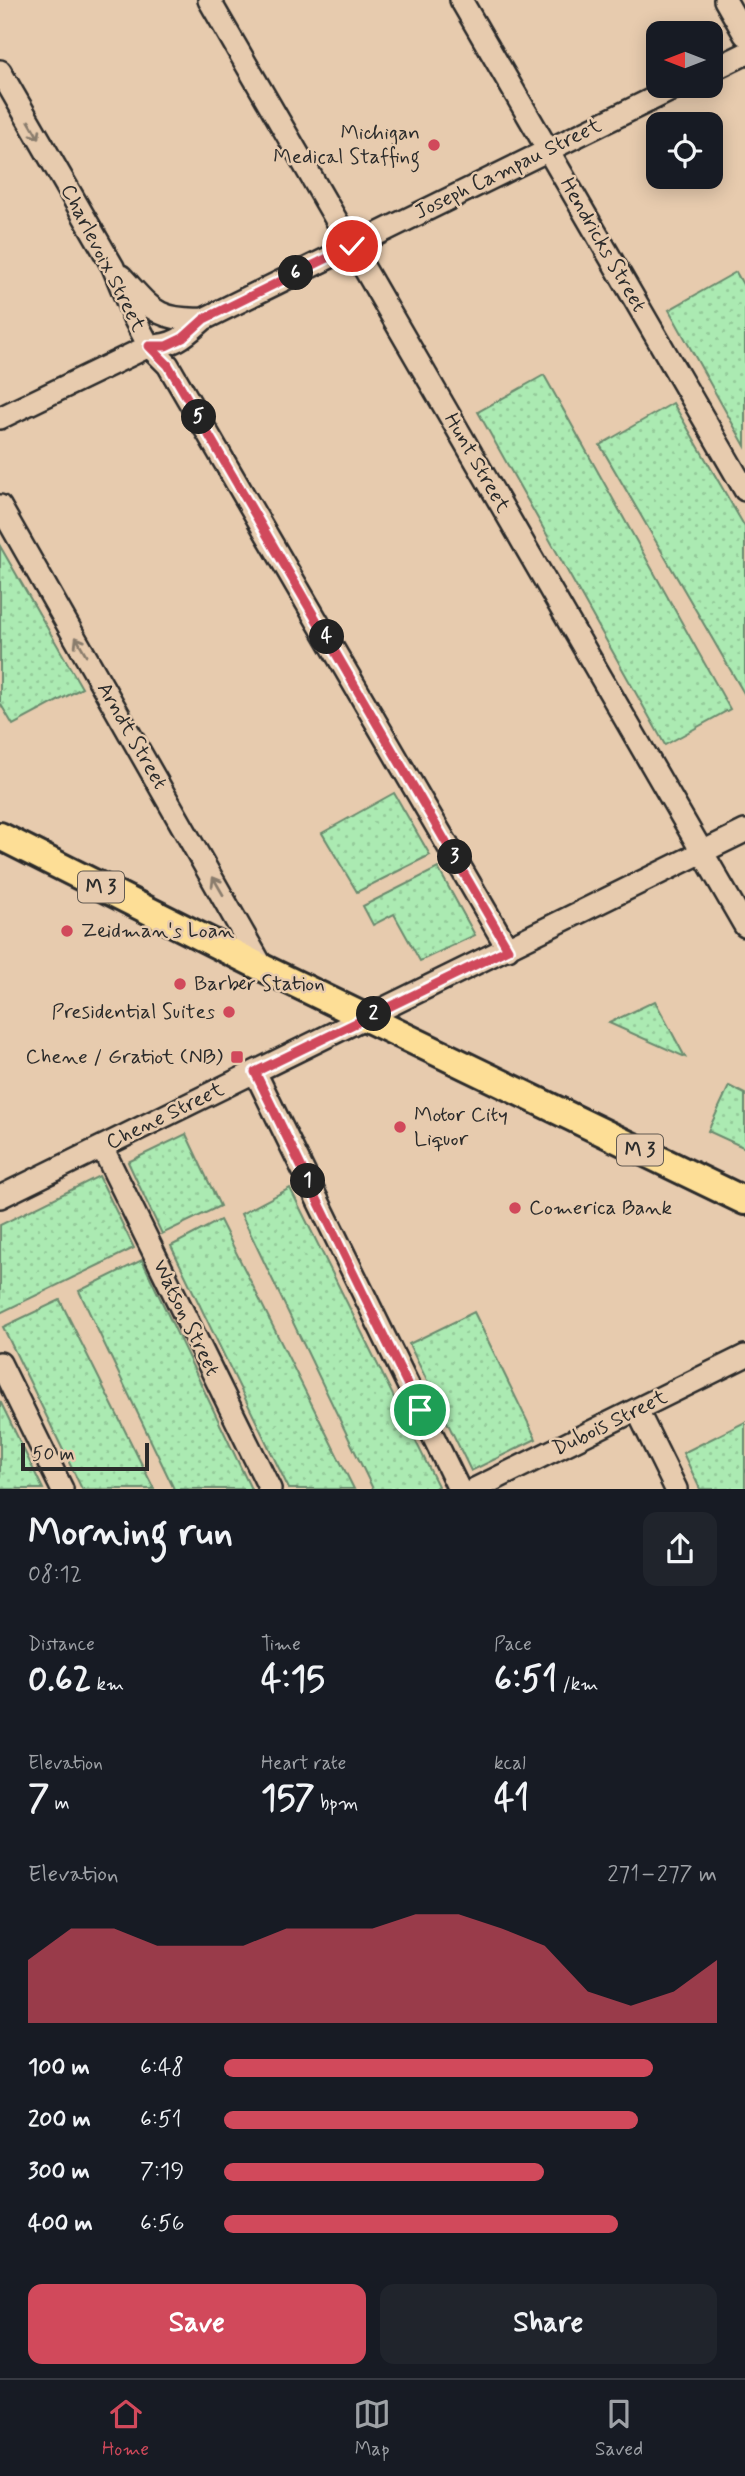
<!DOCTYPE html>
<meta charset="utf-8">
<style>
body{margin:0;font-family:Mynerve,sans-serif;background:#20242c;color:#f1f3f6;height:100vh;display:flex;flex-direction:column;font-size:26px;white-space:nowrap}
*{box-sizing:border-box;margin:0}
p{font-size:23px;color:#9ea1a6}
.icon{flex:none;width:38px;height:38px;fill:none;stroke:currentColor;stroke-width:2;stroke-linecap:round;stroke-linejoin:round}
.map{position:relative;height:1489px;overflow:hidden}
.side{display:flex;flex-direction:column;background:#171b24;flex:1}
.side>*{flex:none}
.needle{width:46px;rotate:270deg}
.buttons{position:absolute;left:646px;top:21px;display:grid;gap:14px}
.buttons a{display:grid;place-items:center;width:77px;height:77px;border-radius:14px;background:#171b24;box-shadow:0 4px 18px #0003;font-size:35px}
.scale{position:absolute;left:21px;bottom:18px;width:128px;box-sizing:border-box;padding-left:7px;border:4px solid #2b2b2b;border-top:0;font-size:19px;line-height:24px;white-space:nowrap;color:#2b2b2b;-webkit-text-stroke:5px #e7cbae;paint-order:stroke}
.pin{position:absolute;display:grid;place-items:center;width:60px;height:60px;color:#fff;margin:-30px;border:4px solid #fff;border-radius:50%;box-shadow:0 2px 7px #0007}
.km{position:absolute;width:35px;height:35px;margin:-18px;border-radius:50%;background:#222;color:#fff;font-size:19px;line-height:35px;text-align:center}
.round{display:grid;place-items:center;flex:none;width:74px;height:74px;border-radius:14px;background:#20242c}
.overview{display:flex;align-items:center;justify-content:space-between;height:119px;padding:0 28px}
h1{font-size:38px;font-weight:700;line-height:52px}
.stats{display:grid;grid-template-columns:repeat(3,1fr);gap:10px;height:119px;padding:7px 28px}
.stats div{display:grid;align-content:center}
.stats b{font-size:35px;font-weight:700}
.stats small{font-size:19px;font-weight:400}
.stats p{font-size:19px}
.chart{height:196px;padding:14px 28px}
.chart p{display:flex;justify-content:space-between}
.chart svg{width:100%;height:126px;margin-top:7px;fill:#d1495b;opacity:.7}
.primary-button{display:flex;gap:14px;margin-top:auto;padding:14px 28px}
.primary-button a{flex:1;height:80px;border-radius:14px;background:#d1495b;color:#fff;font-size:28px;font-weight:700;line-height:80px;text-align:center}
.primary-button a+a{background:#20242c;color:#f1f3f6}
ul{padding:0 28px;list-style:none;font-size:23px}
li{display:grid;grid-template-columns:112px 84px 1fr;align-items:center;height:52px}
li i{height:18px;border-radius:9px;background:#d1495b}
.tabs{display:flex;justify-content:space-around;align-items:center;height:98px;border-top:2px solid #363941;background:#171b24;font-size:19px;color:#9ea1a6}
.tabs a{display:grid;justify-items:center;gap:4px}
.tabs .current{color:#d1495b}
.map>svg:first-child{display:block}
.grass{fill:url(#grass-dots);stroke:#6b8a6e;stroke-width:2}
.lines{fill:none;stroke-linecap:round;stroke-linejoin:round}
.minor-casing{stroke:#2b2b2b;stroke-width:26}
.major-casing{stroke:#2b2b2b;stroke-width:32}
.minor{stroke:#e7cbae;stroke-width:21}
.major{stroke:#fdde96;stroke-width:26}
.oneway{stroke:#897b6c}
.route-casing{stroke:#fff;stroke-width:14}
.route{stroke:#d1495b;stroke-width:9}
.poi-dot{fill:#d1495b;stroke:#e7cbae;stroke-width:2.5}
.labels{text-anchor:middle;dominant-baseline:central;stroke-width:5;stroke-linejoin:round;paint-order:stroke}
.shield{fill:#e7cbae;stroke:#635b52;stroke-width:2}
.shield-label{font-size:19px;font-weight:bold;fill:#2b2b2b}
.poi-label{font-size:21px;fill:#2b2b2b;stroke:#e7cbae;text-anchor:start}
.street-label{font-size:21px;fill:#2b2b2b;stroke:#e7cbae}
</style>
<div class="map">
<svg width="745" height="1489" viewBox="0 0 745 1489">
<defs>
<pattern id="grass-dots" width="8" height="8" patternUnits="userSpaceOnUse" patternTransform="scale(1.75)"><rect width="8" height="8" fill="#abeab2"/><path d="M2 2h.1M6 6h.1" fill="none" stroke="#93c999" stroke-width="1.8" stroke-linecap="round"/></pattern>
</defs>
<rect width="100%" height="100%" fill="#e7cbae"/>
<filter id="ink" filterUnits="userSpaceOnUse"><feTurbulence type="fractalNoise" baseFrequency=".0143" numOctaves="2"/><feDisplacementMap in="SourceGraphic" scale="14" xChannelSelector="R" yChannelSelector="G"/><feConvolveMatrix kernelMatrix="1 2 1 2 8 2 1 2 1" color-interpolation-filters="sRGB"/></filter>
<g filter="url(#ink)">
<!-- grass -->
<path class="grass" d="M 736,272 L 745,288 L 745,446 L 669,310 Z
M 544,375 L 730,709 L 665,745 L 478,412 Z
M 673,403 L 745,527 L 745,695 L 600,445 Z
M 0,546 L 82,688 L 13,725 L 0,703 Z
M 394,793 L 430,855 L 357,892 L 322,833 Z
M 438,868 L 475,935 L 420,961 L 394,914 L 373,925 L 363,906 Z
M 655,1001 L 685,1057 L 609,1023 Z
M 729,1086 L 745,1094 L 745,1148 L 708,1131 Z
M 186,1134 L 220,1206 L 162,1234 L 128,1162 Z
M 99,1176 L 134,1248 L 0,1313 L 0,1225 Z
M 290,1188 L 438,1486 L 433,1489 L 373,1489 L 241,1214 Z
M 220,1220 L 354,1489 L 289,1489 L 171,1246 Z
M 142,1260 L 251,1489 L 174,1489 L 79,1291 Z
M 60,1300 L 154,1489 L 82,1489 L 3,1327 Z
M 474,1312 L 536,1439 L 471,1471 L 409,1344 Z
M 0,1401 L 43,1489 L 0,1489 Z
M 745,1422 L 745,1489 L 700,1489 L 683,1453 Z"/>
<g class="lines">
<!-- minor casing -->
<g class="minor-casing">
<path id="minor" d="M 209,0 L 745,926
M 461,0 L 745,490
M 725,0 L 745,35
M 0,71 L 113,267 L 134,318 L 149,346 L 168,365 L 508,949
M 710,71 L 745,54
M 121,276 C 152,309 156,321 204,319
M 0,418 L 149,346 C 176,346 185,336 204,319 L 679,86
M 0,506 L 263,968
M 255,1072 L 459,1489
M 102,1147 L 270,1489
M 0,1197 L 745,831
M 0,1363 L 62,1489
M 637,1410 L 676,1489
M 475,1489 L 745,1356"/>
</g>
<!-- major casing -->
<g class="major-casing">
<path id="major" d="M 0,836 L 263,968 L 745,1201"/>
</g>
<!-- minor -->
<use href="#minor" class="minor"/>
<!-- major -->
<use href="#major" class="major"/>
</g>
<!-- one-way arrows -->
<defs><path id="oneway-shaft" d="M-6 0H5M1.5-3L5.5 0L1.5 3" fill="none" stroke-width="1.6" stroke-linecap="round" stroke-linejoin="round" transform="scale(1.75)"/></defs>
<g class="oneway">
<use href="#oneway-shaft" transform="translate(34 130) rotate(60)"/>
<use href="#oneway-shaft" transform="translate(81 646) rotate(-120)"/>
<use href="#oneway-shaft" transform="translate(218 886) rotate(-120)"/>
</g>
</g>
<g class="lines" filter="url(#ink)">
<!-- route casing -->
<g class="route-casing">
<path id="route" d="M 352,246 L 204,319 L 183,338 L 166,346 L 149,346 L 168,365 L 508,949 L 255,1072 L 420,1410"/>
</g>
<!-- route -->
<use href="#route" class="route"/>
</g>
<!-- markers -->
<g class="poi-dot">
<circle cx="434" cy="145" r="7"/>
<circle cx="67" cy="931" r="7"/>
<circle cx="180" cy="984" r="7"/>
<circle cx="229" cy="1012" r="7"/>
<rect x="230" y="1050" width="14" height="14" rx="3.5"/>
<circle cx="400" cy="1127" r="7"/>
<circle cx="515" cy="1208" r="7"/>
</g>
<g class="labels">
<!-- shield labels -->
<g class="shield">
<rect x="78" y="871.5" width="46" height="31" rx="5"/>
<rect x="617" y="1134.5" width="46" height="31" rx="5"/>
</g>
<g class="shield-label">
<text x="101" y="887">M 3</text>
<text x="640" y="1150">M 3</text>
</g>
<!-- poi labels -->
<g class="poi-label">
<text x="420" y="133" text-anchor="end">Michigan<tspan x="420" dy="24">Medical Staffing</tspan></text>
<text x="81" y="931">Zeidman's Loan</text>
<text x="194" y="984">Barber Station</text>
<text x="215" y="1012" text-anchor="end">Presidential Suites</text>
<text x="223" y="1057" text-anchor="end">Chene / Gratiot (NB)</text>
<text x="414" y="1115">Motor City<tspan x="414" dy="24">Liquor</tspan></text>
<text x="529" y="1208">Comerica Bank</text>
</g>
<!-- street labels -->
<g class="street-label">
<text transform="translate(508 169) rotate(-26)">Joseph Campau Street</text>
<text transform="translate(603 245) rotate(60)">Hendricks Street</text>
<text transform="translate(103 258) rotate(63)">Charlevoix Street</text>
<text transform="translate(477 463) rotate(60)">Hunt Street</text>
<text transform="translate(132 736) rotate(60)">Arndt Street</text>
<text transform="translate(165 1116) rotate(-26)">Chene Street</text>
<text transform="translate(186 1318) rotate(64)">Watson Street</text>
<text transform="translate(610 1423) rotate(-26)">Dubois Street</text>
</g>
</g>
</svg>
<div class="buttons">
<a><svg class="needle" viewBox="-14 -14 28 28"><path d="M0-13l5 13h-10z" fill="#e53935"/><path d="M0 13l5-13h-10z" fill="#9ea1a6"/></svg></a>
<a><svg class="icon" aria-label="locate" viewBox="0 0 24 24"><circle cx="12" cy="12" r="6"/><path d="M12 2v4M12 18v4M2 12h4M18 12h4"/></svg></a>
</div>
<div class="scale">50 m</div>
<div class="pin" style="left:420px;top:1410px;background:#1e9e55"><svg class="icon" aria-label="arrive" viewBox="0 0 24 24"><path d="M6 21V4h12l-3 4 3 4H6"/></svg></div>
<div class="pin" style="left:352px;top:246px;background:#d93025"><svg class="icon" aria-label="check" viewBox="0 0 24 24"><path d="M5 12l5 5 9-10"/></svg></div>
<b class="km" style="left:308px;top:1181px">1</b>
<b class="km" style="left:374px;top:1014px">2</b>
<b class="km" style="left:455px;top:857px">3</b>
<b class="km" style="left:327px;top:637px">4</b>
<b class="km" style="left:199px;top:417px">5</b>
<b class="km" style="left:296px;top:273px">6</b>
</div>
<section class="side">
<div class="overview"><div><h1>Morning run</h1><p>08:12</p></div><a class="round"><svg class="icon" aria-label="share" viewBox="0 0 24 24"><path d="M12 15V3M7 8l5-5 5 5M5 13v7h14v-7"/></svg></a></div>
<div class="stats">
<div><p>Distance</p><b>0.62<small> km</small></b></div>
<div><p>Time</p><b>4:15</b></div>
<div><p>Pace</p><b>6:51<small> /km</small></b></div>
</div>
<div class="stats">
<div><p>Elevation</p><b>7<small> m</small></b></div>
<div><p>Heart rate</p><b>157<small> bpm</small></b></div>
<div><p>kcal</p><b>41</b></div>
</div>
<div class="chart"><p><span>Elevation</span>271–277 m</p>
<svg viewBox="0 0 160 44" preserveAspectRatio="none"><path d="M0 44V22L10 11L20 11L30 17L40 17L50 17L60 11L70 11L80 11L90 6L100 6L110 11L120 17L130 33L140 38L150 33L160 22V44z"/></svg>
</div>
<ul>
<li><b>100 m</b>6:48<i style="width:87%"></i></li>
<li><b>200 m</b>6:51<i style="width:84%"></i></li>
<li><b>300 m</b>7:19<i style="width:65%"></i></li>
<li><b>400 m</b>6:56<i style="width:80%"></i></li>
</ul>
<div class="primary-button"><a>Save</a><a>Share</a></div>
</section>
<nav class="tabs">
<a class="current"><svg class="icon" aria-label="home" viewBox="0 0 24 24"><path d="M3 11l9-7 9 7M6 9v11h12V9"/></svg>Home</a>
<a><svg class="icon" aria-label="map" viewBox="0 0 24 24"><path d="M3 6l6-2 6 2 6-2v14l-6 2-6-2-6 2zM9 4v14M15 6v14"/></svg>Map</a>
<a><svg class="icon" aria-label="saved" viewBox="0 0 24 24"><path d="M7 4h10v16l-5-4-5 4z"/></svg>Saved</a>
</nav>
